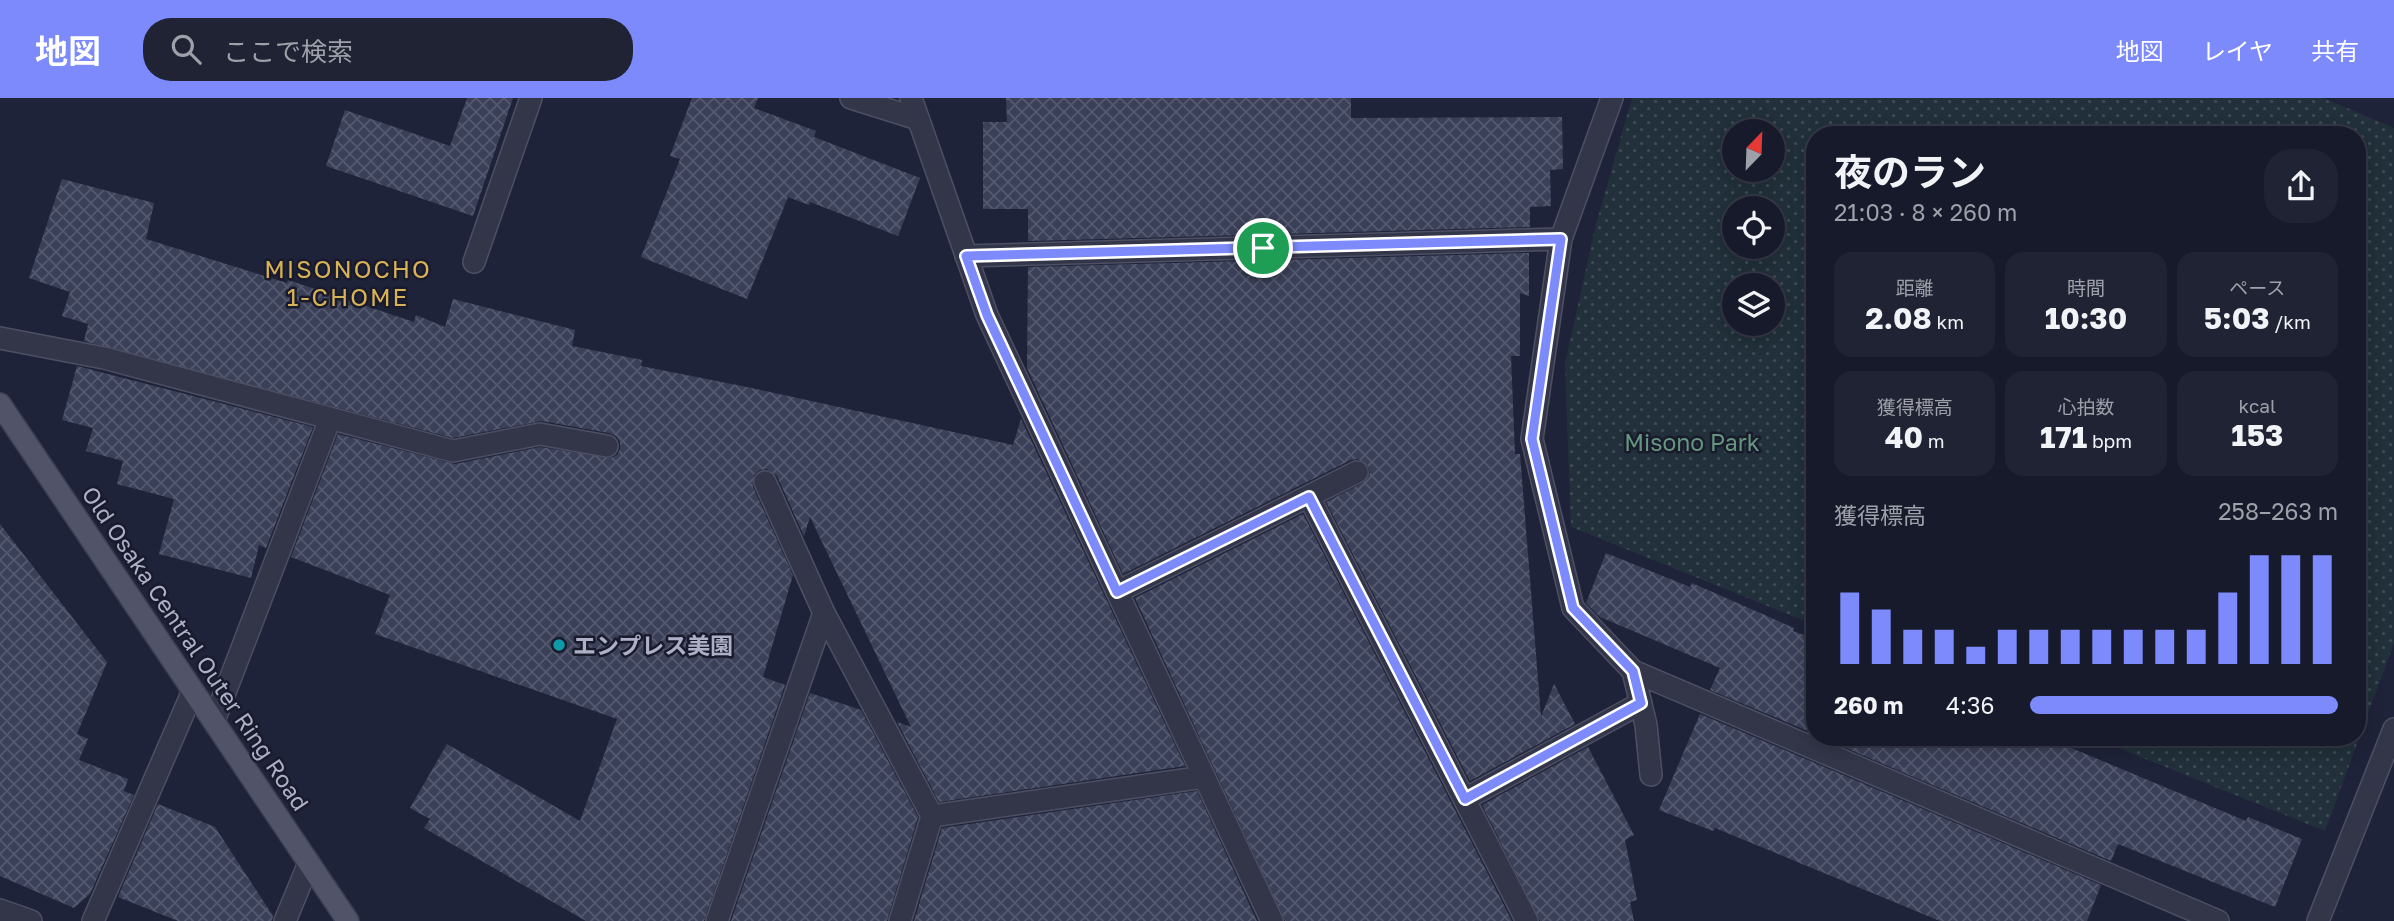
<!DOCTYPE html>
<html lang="ja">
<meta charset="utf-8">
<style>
body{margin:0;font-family:"Golos Text","Noto Sans JP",sans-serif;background:#202333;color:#f1f3f6;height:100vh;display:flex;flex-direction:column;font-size:26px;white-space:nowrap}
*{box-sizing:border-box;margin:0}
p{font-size:23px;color:#9ea1a9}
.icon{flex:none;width:38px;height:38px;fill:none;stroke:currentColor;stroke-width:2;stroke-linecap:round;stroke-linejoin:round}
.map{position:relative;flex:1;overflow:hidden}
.drawer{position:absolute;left:1806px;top:28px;width:560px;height:620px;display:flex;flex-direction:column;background:#171a2b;border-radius:28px;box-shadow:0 4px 18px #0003,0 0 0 2px #363847}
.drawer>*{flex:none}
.needle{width:46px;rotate:23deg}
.fabs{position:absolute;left:1722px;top:21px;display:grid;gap:14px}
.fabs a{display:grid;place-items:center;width:63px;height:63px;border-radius:50%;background:#171a2b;box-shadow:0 4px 18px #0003,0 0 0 2px #363847;font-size:35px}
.pin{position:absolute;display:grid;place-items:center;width:60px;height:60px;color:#fff;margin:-30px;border:4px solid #fff;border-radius:50%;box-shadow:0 2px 7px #0007}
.round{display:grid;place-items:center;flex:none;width:74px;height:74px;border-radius:28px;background:#202333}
.headline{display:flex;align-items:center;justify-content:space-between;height:119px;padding:0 28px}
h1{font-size:38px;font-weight:700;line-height:52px}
.figures{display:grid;grid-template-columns:repeat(3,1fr);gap:10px;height:119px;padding:7px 28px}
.figures div{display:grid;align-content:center;border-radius:18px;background:#202333;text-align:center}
.figures b{font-size:30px;font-weight:700}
.figures small{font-size:19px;font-weight:400}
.figures p{font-size:19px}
.chart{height:196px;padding:14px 28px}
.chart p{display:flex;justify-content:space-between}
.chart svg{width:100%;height:126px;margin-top:7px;stroke:#7c8afc;stroke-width:6}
ul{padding:0 28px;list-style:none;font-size:23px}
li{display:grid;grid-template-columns:112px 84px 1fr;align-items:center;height:52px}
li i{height:18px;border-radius:9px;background:#7c8afc}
header{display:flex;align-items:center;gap:42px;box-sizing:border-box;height:98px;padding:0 35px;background:#7c8afc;color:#fff}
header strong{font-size:33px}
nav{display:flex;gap:38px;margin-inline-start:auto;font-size:24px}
.search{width:490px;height:63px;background:#202333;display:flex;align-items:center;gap:18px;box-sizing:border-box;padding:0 24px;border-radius:28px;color:#9ea1a9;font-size:26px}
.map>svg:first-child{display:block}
.park{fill:url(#park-dots);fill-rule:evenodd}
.building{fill:url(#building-cross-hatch)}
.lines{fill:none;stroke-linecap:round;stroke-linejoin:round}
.lane-casing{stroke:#4d5064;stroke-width:24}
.street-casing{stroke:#4d5064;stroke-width:24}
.primary-casing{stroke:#3c3f52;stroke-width:24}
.lane{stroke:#333649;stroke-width:21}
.street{stroke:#333649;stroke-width:21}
.primary{stroke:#515469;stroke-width:21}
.route-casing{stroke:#fff;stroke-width:14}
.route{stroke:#7c8afc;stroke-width:9}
.culture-dot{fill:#0f9aa8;stroke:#191b2d;stroke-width:2.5}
.labels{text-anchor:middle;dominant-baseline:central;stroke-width:5;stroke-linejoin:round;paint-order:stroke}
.park-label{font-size:23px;fill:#64977e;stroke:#191b2d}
.poi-label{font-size:23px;font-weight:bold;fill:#adb0c6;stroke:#191b2d;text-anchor:start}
.street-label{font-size:23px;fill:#adb0c6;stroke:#191b2d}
.neighbourhood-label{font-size:24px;letter-spacing:2px;fill:#d8b256;stroke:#191b2d}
</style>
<header>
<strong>地図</strong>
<div class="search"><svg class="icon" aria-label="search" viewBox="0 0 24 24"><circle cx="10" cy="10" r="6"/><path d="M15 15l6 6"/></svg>ここで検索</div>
<nav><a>地図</a><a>レイヤ</a><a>共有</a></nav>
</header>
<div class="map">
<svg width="2394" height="823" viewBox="0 0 2394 823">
<defs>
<pattern id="park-dots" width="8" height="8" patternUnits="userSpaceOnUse" patternTransform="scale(1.75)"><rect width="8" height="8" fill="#21303a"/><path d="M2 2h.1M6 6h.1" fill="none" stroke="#3f4b55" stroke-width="1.8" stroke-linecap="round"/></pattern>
<pattern id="building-cross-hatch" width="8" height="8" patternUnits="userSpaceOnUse" patternTransform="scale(1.75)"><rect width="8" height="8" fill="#3b4059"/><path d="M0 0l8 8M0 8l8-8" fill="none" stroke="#55596f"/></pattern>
</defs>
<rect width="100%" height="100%" fill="#1f2339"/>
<!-- park -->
<path class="park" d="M 1632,0 L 2323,0 L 2394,30 L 2394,545 L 2325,733 L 2091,639 L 2357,639 L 2357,37 L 1815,37 L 1815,527 L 1571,429 L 1565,266 L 1596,126 ZM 1734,33 L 1773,33 L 1773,72 L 1734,72 ZM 1734,110 L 1773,110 L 1773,149 L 1734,149 ZM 1734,187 L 1773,187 L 1773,226 L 1734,226 Z"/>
<!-- building -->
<path class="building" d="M 467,0 L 513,0 L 473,118 L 326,68 L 345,12 L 450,48 Z
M 692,0 L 758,0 L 754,10 L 816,33 L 814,39 L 920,80 L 898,138 L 810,104 L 809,107 L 788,99 L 747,201 L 641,159 L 680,61 L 670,58 Z
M 1006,0 L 1351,0 L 1351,20 L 1562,19 L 1563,71 L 1550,72 L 1551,108 L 1530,109 L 1530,129 L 1028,143 L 1028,111 L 983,111 L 983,24 L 1007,24 Z
M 62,81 L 154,105 L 146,141 L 287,185 L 288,182 L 414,224 L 416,217 L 445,229 L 453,201 L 575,232 L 572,248 L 642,262 L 641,268 L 747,289 L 1013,347 L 1021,321 L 1185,668 L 939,704 L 897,624 L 911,629 L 810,419 L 804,438 L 777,378 L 767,371 L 760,372 L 754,377 L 753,389 L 793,477 L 763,579 L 785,587 L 704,823 L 586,823 L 424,730 L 430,721 L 410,710 L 447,646 L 580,723 L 617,621 L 375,536 L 390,497 L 291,459 L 338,336 L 455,366 L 540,349 L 611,360 L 617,357 L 620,351 L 620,344 L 616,338 L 609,335 L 542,323 L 453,340 L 84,243 L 88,226 L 62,218 L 70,194 L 29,180 Z
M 1529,155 L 1529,198 L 1520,195 L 1520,258 L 1511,258 L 1515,356 L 1520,356 L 1541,619 L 1554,586 L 1575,626 L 1470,683 L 1326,404 L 1363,385 L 1370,375 L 1368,368 L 1358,361 L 1351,362 L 1123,476 L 1027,270 L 1028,169 Z
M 77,268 L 313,329 L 266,450 L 259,447 L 251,480 L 159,456 L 174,401 L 117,386 L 123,363 L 86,353 L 93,330 L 62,322 Z
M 1303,416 L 1512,823 L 1285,823 L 1135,500 Z
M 0,426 L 107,564 L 77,636 L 88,641 L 79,662 L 128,681 L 124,693 L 134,697 L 90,796 L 74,810 L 0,778 Z
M 1606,455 L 1690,489 L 1692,485 L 1794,530 L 1793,533 L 1815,541 L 1815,636 L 1710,592 L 1720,570 L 1600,519 L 1586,505 Z
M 810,595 L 861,612 L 918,719 L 887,823 L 731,823 Z
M 1700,616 L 2101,787 L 2087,823 L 1940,823 L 1715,730 L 1713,733 L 1659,712 Z
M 1820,639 L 2045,639 L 2246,723 L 2248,719 L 2302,741 L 2275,809 L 2118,746 L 2111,763 Z
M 1588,649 L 1634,737 L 1625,742 L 1637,802 L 1630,804 L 1634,823 L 1540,823 L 1482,707 Z
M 1197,693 L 1257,823 L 914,823 L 942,730 Z
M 158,706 L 215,729 L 273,818 L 272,823 L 178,823 L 118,799 Z"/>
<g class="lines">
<!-- lane casing -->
<g class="lane-casing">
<path id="lane" d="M 851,0 L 918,21
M 474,164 L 531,0"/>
</g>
<!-- street casing -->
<g class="street-casing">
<path id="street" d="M 911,0 L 987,217 L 1272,823
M 1612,0 L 1561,141 L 1532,341 L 1573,510 L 1633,573 L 1646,627 L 1651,677
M 966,158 L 1561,141
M 0,240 L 104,260 L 453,353 L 540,336 L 607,348
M 765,384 L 824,515 L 932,718
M 1309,399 L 1527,823
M 1117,494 L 1357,374
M 1633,573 L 2218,823
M 214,623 L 330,321
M 1465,701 L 1641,605
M 0,812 L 31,823
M 93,823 L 193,593
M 285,823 L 309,765
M 717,823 L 824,515
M 900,823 L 932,718 L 1204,679
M 2318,823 L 2394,631"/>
</g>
<!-- primary casing -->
<g class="primary-casing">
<path id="primary" d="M 0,306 L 348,823"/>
</g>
<!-- lane -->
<use href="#lane" class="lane"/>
<!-- street -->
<use href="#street" class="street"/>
<!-- primary -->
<use href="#primary" class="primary"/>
</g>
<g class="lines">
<!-- route casing -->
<g class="route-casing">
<path id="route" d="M 1561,141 L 1532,341 L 1573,510 L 1633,573 L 1641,605 L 1465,701 L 1309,399 L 1117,494 L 987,217 L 966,158 Z"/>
</g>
<!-- route -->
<use href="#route" class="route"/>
</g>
<!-- markers -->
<circle class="culture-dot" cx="559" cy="547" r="7"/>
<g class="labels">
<!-- park labels -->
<g class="park-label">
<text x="1692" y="344">Misono Park</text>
</g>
<!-- poi labels -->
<g class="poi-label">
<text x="573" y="547">エンプレス美園</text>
</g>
<!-- street labels -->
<g class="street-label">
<text transform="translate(196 550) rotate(56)">Old Osaka Central Outer Ring Road</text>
</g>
<!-- neighbourhood labels -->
<g class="neighbourhood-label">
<text x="348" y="170">MISONOCHO<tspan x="348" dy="28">1-CHOME</tspan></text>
</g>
</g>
</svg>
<div class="fabs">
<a><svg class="needle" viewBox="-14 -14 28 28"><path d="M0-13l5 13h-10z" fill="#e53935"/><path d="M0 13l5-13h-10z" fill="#9ea1a9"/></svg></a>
<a><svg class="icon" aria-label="locate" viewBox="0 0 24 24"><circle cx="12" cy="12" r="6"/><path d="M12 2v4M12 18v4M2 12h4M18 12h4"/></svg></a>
<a><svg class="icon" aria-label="layers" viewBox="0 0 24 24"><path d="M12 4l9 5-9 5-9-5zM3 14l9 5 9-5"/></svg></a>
</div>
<div class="pin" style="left:1263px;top:150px;background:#1e9e55"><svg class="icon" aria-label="arrive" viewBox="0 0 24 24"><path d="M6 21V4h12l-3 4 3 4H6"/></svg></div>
<section class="drawer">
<div class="headline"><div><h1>夜のラン</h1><p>21:03 · 8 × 260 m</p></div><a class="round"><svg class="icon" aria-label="share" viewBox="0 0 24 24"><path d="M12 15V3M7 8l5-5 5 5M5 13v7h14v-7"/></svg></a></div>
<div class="figures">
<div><p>距離</p><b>2.08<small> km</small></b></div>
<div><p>時間</p><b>10:30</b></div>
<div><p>ペース</p><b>5:03<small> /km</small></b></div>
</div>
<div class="figures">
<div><p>獲得標高</p><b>40<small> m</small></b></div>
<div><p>心拍数</p><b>171<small> bpm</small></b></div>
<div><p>kcal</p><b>153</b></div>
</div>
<div class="chart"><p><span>獲得標高</span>258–263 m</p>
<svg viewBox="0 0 160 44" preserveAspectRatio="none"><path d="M5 44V19M15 44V25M25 44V32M35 44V32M45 44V38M55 44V32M65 44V32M75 44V32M85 44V32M95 44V32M105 44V32M115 44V32M125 44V19M135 44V6M145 44V6M155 44V6"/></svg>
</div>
<ul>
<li><b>260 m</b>4:36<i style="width:100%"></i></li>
</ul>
</section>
</div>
